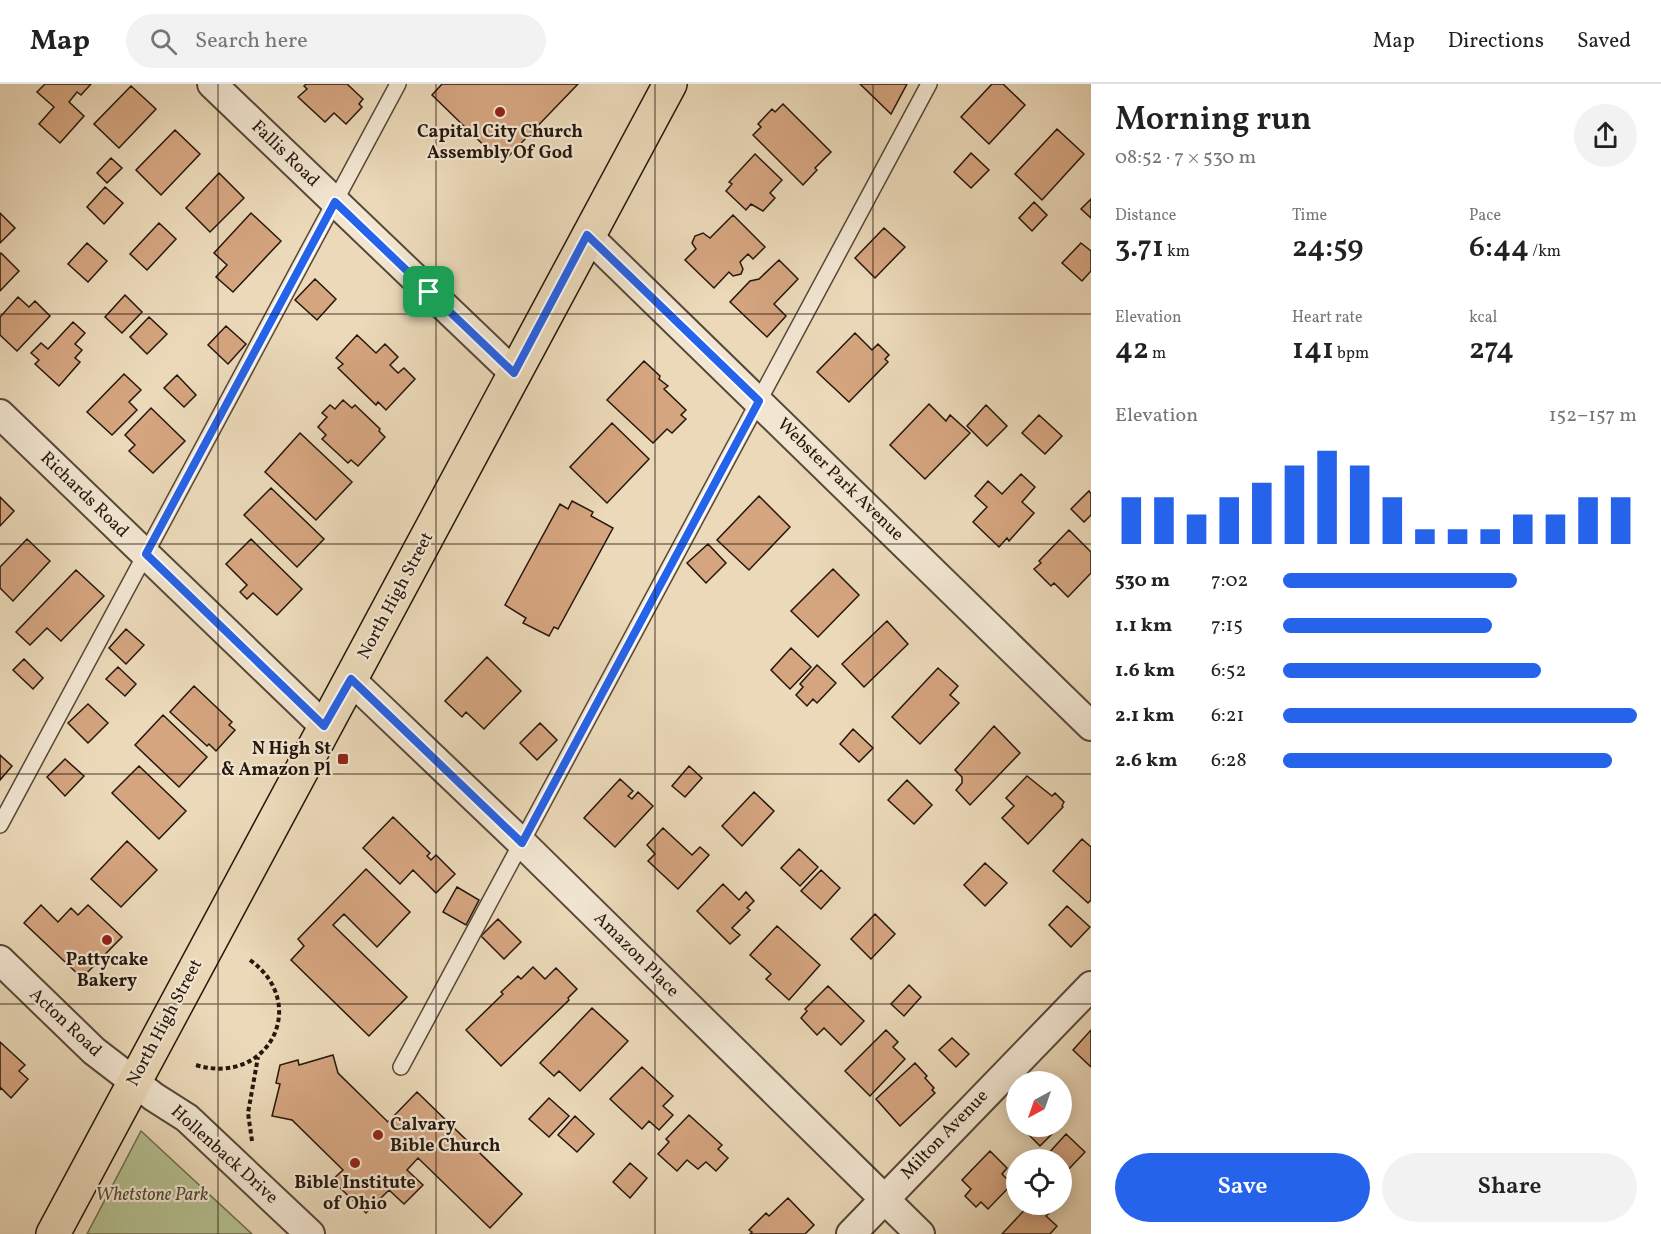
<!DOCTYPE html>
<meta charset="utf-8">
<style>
body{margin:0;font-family:Vollkorn,serif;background:#f2f2f2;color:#222;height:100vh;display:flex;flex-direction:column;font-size:22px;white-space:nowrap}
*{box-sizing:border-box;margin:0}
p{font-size:20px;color:#767676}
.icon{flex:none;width:33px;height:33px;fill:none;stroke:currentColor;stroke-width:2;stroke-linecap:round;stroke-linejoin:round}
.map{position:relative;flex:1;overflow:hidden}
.side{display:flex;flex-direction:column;background:#fff;width:570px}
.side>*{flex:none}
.needle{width:39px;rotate:220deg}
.fabs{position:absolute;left:1006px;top:987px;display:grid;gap:12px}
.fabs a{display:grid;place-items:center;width:66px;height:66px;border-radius:50%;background:#fff;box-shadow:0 3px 15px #0003;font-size:30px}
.pin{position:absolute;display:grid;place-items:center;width:51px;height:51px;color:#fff;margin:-26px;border-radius:12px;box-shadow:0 3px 9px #0006}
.round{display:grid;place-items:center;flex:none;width:63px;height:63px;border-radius:32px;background:#f2f2f2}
.summary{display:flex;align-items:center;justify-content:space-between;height:102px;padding:0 24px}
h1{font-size:33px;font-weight:600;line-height:45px}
.stats{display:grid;grid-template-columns:repeat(3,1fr);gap:9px;height:102px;padding:6px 24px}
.stats div{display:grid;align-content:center}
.stats b{font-size:30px;font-weight:600}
.stats small{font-size:16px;font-weight:400}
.stats p{font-size:16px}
.chart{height:168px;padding:12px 24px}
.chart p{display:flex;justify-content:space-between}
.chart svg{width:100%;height:108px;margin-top:6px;stroke:#2563eb;stroke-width:6}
.action{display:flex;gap:12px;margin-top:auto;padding:12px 24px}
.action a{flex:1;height:69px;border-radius:36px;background:#2563eb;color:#fff;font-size:24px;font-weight:600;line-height:69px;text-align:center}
.action a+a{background:#f2f2f2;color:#222}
ul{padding:0 24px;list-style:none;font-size:20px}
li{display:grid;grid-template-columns:96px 72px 1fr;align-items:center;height:45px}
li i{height:15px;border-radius:8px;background:#2563eb}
header{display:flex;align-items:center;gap:36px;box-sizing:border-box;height:84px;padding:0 30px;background:#fff;border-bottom:2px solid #e0e0e0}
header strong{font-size:28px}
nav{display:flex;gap:33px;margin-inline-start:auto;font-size:21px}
.search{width:420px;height:54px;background:#f2f2f2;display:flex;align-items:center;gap:15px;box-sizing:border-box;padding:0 21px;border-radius:33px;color:#767676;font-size:22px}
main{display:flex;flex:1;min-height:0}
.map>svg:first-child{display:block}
.green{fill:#b5c091;stroke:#6d6c4e;stroke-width:1.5}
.building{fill:#d5a580;stroke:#25170c;stroke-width:1.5}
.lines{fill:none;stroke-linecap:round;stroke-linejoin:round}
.service-casing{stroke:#564837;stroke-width:18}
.minor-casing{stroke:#564837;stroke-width:32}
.primary-casing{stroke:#25170c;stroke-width:36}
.path{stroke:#25170c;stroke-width:4;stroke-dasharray:4.5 3;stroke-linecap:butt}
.service{stroke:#f2e6d2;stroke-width:15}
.minor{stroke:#f2e6d2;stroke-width:28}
.primary{stroke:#ebd9b9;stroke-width:33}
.route-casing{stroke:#fff;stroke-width:12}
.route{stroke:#2563eb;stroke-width:8}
.grid{fill:none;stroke:#25170c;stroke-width:1.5;stroke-opacity:0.55}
.poi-dot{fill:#8f2418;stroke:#f2e6d2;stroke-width:2}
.labels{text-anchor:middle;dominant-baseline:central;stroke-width:4.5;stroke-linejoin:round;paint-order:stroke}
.poi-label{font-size:18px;font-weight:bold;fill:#25170c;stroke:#f2e6d2}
.street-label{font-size:18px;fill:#25170c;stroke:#f2e6d2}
.park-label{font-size:18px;font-style:italic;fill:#504a34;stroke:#f2e6d2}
</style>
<header>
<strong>Map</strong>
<div class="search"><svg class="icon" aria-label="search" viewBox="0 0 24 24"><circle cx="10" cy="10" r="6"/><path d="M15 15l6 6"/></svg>Search here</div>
<nav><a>Map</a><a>Directions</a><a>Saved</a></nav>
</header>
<main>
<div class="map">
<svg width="1091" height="1150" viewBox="0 0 1091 1150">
<rect width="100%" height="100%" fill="#ebd9b9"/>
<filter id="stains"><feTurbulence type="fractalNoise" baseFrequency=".00333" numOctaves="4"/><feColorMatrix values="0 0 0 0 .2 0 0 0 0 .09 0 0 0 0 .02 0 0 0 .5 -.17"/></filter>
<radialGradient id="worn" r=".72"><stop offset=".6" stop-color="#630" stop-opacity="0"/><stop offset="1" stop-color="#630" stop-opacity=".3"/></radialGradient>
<!-- green -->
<path class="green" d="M 141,1047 L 252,1150 L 87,1150 Z"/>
<!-- building -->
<path class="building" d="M 45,0 L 91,0 L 81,11 L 77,8 L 69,18 L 84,32 L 60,59 L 39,40 L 54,23 L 37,8 Z
M 306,0 L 347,0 L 363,15 L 359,20 L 362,23 L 346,40 L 334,29 L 325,38 L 298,13 L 307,5 L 304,2 Z
M 442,0 L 578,0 L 502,79 L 432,11 Z
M 860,0 L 907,0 L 891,30 Z
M 992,0 L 1003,0 L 1025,21 L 989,60 L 961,33 Z
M 131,2 L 156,25 L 119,64 L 94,40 Z
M 783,20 L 831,68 L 815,84 L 817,86 L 803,101 L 753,51 L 761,43 L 758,40 L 772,25 L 775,28 Z
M 1057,45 L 1084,70 L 1042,116 L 1015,90 Z
M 175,46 L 200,70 L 161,111 L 136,86 Z
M 971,69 L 989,86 L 971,104 L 954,88 Z
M 755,70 L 782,96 L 770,109 L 775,114 L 763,127 L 751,120 L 746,126 L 726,107 L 732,100 L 729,98 Z
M 111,74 L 122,84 L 107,99 L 97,89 Z
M 219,89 L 244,114 L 210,148 L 186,124 Z
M 105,103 L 123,119 L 104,140 L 87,123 Z
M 1091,115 L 1091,134 L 1081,125 Z
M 1034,118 L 1047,131 L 1032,147 L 1019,134 Z
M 0,129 L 15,144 L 0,159 Z
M 251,129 L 281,157 L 233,208 L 216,193 L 227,181 L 214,169 Z
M 733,131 L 765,163 L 753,175 L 748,170 L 740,178 L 743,185 L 741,190 L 733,192 L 729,188 L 714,204 L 685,176 L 696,165 L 692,159 L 695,152 L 703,149 L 710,154 Z
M 159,139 L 176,155 L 147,186 L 130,170 Z
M 884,144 L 905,163 L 875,194 L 855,174 Z
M 87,159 L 107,177 L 88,198 L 68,180 Z
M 1081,159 L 1091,167 L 1091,187 L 1082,197 L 1062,179 Z
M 1,169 L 19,187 L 0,207 L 0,170 Z
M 779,176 L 798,195 L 774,220 L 786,232 L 767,253 L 730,218 L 750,197 L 759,195 Z
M 315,195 L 336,215 L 317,236 L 295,216 Z
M 125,211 L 142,228 L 122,249 L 105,233 Z
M 18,213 L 29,223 L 35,217 L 50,232 L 17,267 L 0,251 L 0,233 Z
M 149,233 L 167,250 L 147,270 L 130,253 Z
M 73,238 L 85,249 L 75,260 L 82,266 L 75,274 L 80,278 L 59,302 L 35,280 L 39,276 L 31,269 L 41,259 L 48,265 Z
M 226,242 L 246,260 L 228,280 L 208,261 Z
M 855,249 L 872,266 L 878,260 L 889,271 L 885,275 L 888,278 L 849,318 L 817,288 Z
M 357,251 L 376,269 L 385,260 L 398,273 L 390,281 L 398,289 L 404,284 L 415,295 L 386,326 L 378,318 L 376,321 L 338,284 L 343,280 L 336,274 Z
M 644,277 L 660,292 L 659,295 L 668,302 L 664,305 L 686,326 L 681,331 L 686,335 L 672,349 L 667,345 L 653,359 L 607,316 Z
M 124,290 L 141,306 L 129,318 L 137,326 L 112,351 L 87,328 Z
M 177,291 L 196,311 L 184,323 L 164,304 Z
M 343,316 L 352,324 L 355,321 L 380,345 L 379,347 L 385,353 L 358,382 L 351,376 L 348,379 L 322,355 L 326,351 L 318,343 L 327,333 L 322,329 L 330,321 L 335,325 Z
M 929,320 L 946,337 L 950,331 L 970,349 L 925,395 L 890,361 Z
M 986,321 L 1007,342 L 987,362 L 967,342 Z
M 151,324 L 185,357 L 153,389 L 129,367 L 135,361 L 125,351 Z
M 1039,331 L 1062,352 L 1045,370 L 1022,349 Z
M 612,339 L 649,375 L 607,419 L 570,383 Z
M 300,349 L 352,398 L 316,436 L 265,388 Z
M 1021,390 L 1035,403 L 1022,418 L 1034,429 L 1009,457 L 1007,454 L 999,463 L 973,438 L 987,423 L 975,412 L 988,397 L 1002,410 Z
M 271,404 L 324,455 L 297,483 L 244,431 Z
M 1089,407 L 1091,410 L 1091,431 L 1084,438 L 1071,425 Z
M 759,412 L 790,443 L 749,486 L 717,456 Z
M 0,413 L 14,427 L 0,442 Z
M 572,417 L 593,428 L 591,432 L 613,444 L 558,545 L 554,543 L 549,552 L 523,539 L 526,534 L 505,521 L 560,420 L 568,425 Z
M 1069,446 L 1091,468 L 1091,489 L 1068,513 L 1054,499 L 1051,502 L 1034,485 L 1041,479 L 1039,477 Z
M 27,455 L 50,477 L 13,517 L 0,504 L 0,483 Z
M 251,455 L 302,505 L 277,531 L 253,509 L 247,515 L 240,508 L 247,501 L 226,480 Z
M 708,460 L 726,479 L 706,499 L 687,479 Z
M 833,485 L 859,511 L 818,553 L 791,527 Z
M 76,486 L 104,512 L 61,557 L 47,544 L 30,561 L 16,548 Z
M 887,537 L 908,560 L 864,603 L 842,580 Z
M 126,545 L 144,561 L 126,580 L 109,564 Z
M 791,564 L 811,583 L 790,605 L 771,586 Z
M 487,573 L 521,607 L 484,645 L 466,628 L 462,633 L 445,617 Z
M 24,575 L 43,594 L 33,605 L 13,586 Z
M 817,581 L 836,599 L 817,619 L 813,615 L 807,622 L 796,611 L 803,603 L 800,600 Z
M 118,583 L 136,600 L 125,612 L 106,595 Z
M 938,584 L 958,602 L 950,611 L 959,619 L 920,660 L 892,633 Z
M 194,602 L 232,638 L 229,641 L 235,646 L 216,667 L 209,660 L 207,662 L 170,628 Z
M 88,620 L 108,639 L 88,659 L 68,639 Z
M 163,631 L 207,673 L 179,703 L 135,661 Z
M 540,639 L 557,656 L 537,676 L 520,659 Z
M 994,642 L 1020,669 L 970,721 L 956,706 L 962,699 L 962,693 L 955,686 Z
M 853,645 L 873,664 L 859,678 L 840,660 Z
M 0,671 L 12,682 L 0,696 Z
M 65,675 L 84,692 L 65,712 L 47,693 Z
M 139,682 L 186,727 L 159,755 L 112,709 Z
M 689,682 L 702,694 L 685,713 L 672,702 Z
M 1027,692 L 1052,712 L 1055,709 L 1064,718 L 1062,722 L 1063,723 L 1028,760 L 1002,734 L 1014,722 L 1006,714 Z
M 620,695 L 633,707 L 628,712 L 632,715 L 638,708 L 653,722 L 615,763 L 584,734 Z
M 907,696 L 932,721 L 914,740 L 888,716 Z
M 754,708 L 774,727 L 742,762 L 722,742 Z
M 393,733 L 430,769 L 427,772 L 431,776 L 436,771 L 455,790 L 436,809 L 413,786 L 400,800 L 363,764 Z
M 663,744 L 692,771 L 700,763 L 709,771 L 678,805 L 648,777 L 655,770 L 647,761 Z
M 1082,755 L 1091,763 L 1091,816 L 1088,819 L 1053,787 Z
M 127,757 L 157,786 L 121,823 L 91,795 Z
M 799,765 L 818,783 L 800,802 L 781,784 Z
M 985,779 L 1007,799 L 985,822 L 964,801 Z
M 366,785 L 410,828 L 377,863 L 344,830 L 333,841 L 407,913 L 369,952 L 291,876 L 304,862 L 298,855 Z
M 821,786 L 840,804 L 821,825 L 801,807 Z
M 723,800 L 739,816 L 746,808 L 754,817 L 747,824 L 750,826 L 732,844 L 740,851 L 730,860 L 697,827 Z
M 457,803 L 479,816 L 466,841 L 443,828 Z
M 41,821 L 58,838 L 71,824 L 78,831 L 88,821 L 122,853 L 82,894 L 24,839 Z
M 1067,822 L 1090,843 L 1071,863 L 1049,841 Z
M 875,830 L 895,850 L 871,875 L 851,855 Z
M 498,835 L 521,858 L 504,875 L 481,852 Z
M 777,842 L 820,881 L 789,916 L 766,895 L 771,890 L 750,871 Z
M 533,883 L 545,895 L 556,884 L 577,905 L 568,914 L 569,916 L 501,982 L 466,946 L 503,910 L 501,908 L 518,892 L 521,895 Z
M 909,901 L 921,913 L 904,932 L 891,920 Z
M 828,902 L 864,937 L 841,961 L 824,944 L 817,951 L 801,934 L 807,927 L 805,925 Z
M 592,924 L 628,957 L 580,1007 L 559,987 L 554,992 L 540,979 Z
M 886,946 L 898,958 L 893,963 L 905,975 L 870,1012 L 845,987 Z
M 1091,946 L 1091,983 L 1073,966 Z
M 952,954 L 969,970 L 956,983 L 939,966 Z
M 0,958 L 25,981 L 19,987 L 28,995 L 11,1014 L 1,1004 L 0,1006 Z
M 333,971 L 338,989 L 388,1038 L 417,1008 L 522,1110 L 490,1144 L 418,1074 L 407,1086 L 423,1101 L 404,1120 L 389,1106 L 366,1129 L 332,1096 L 343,1086 L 292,1036 L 272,1032 L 280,1000 L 276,999 L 280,981 L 298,976 L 299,981 Z
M 915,979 L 927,992 L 925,994 L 934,1004 L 932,1006 L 935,1009 L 900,1042 L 876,1015 Z
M 642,983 L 673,1012 L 663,1022 L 673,1031 L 659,1046 L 649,1037 L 642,1045 L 610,1015 Z
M 549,1014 L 569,1032 L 549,1053 L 529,1035 Z
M 689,1031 L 722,1061 L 718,1065 L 728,1074 L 716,1087 L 706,1078 L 698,1085 L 687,1076 L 677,1087 L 658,1070 L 669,1058 L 666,1055 Z
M 575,1032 L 594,1050 L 577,1068 L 558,1051 Z
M 1044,1042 L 1052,1050 L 1040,1062 L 1021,1043 Z
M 1066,1050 L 1085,1068 L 1066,1088 L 1062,1084 L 1062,1076 L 1052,1076 L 1047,1071 Z
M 990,1067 L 1007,1084 L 1002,1090 L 1012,1100 L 988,1125 L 981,1118 L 976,1123 L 965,1112 L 971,1105 L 962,1096 Z
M 630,1079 L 647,1094 L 630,1114 L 613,1098 Z
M 788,1114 L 814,1141 L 805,1150 L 750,1150 L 752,1148 L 749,1146 L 766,1129 L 769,1132 Z
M 1030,1120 L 1052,1120 L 1055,1123 L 1046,1132 L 1057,1142 L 1050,1150 L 1002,1150 Z"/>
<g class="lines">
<!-- service casing -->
<g class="service-casing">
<path id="service" d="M 0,741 L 398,0
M 401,983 L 929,0"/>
</g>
<!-- minor casing -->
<g class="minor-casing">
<path id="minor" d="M 212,0 L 514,289
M 587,151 L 1091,642
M 0,330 L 324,642
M 350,595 L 522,759 L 920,1150
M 0,876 L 94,967 L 154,1013 L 187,1034 L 310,1150
M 851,1150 L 1091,902"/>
</g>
<!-- primary casing -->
<g class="primary-casing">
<path id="primary" d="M 53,1150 L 670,0"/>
</g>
<!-- path -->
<path class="path" d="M 196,981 C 268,1003 311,920 250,876
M 252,1057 L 248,1029 L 258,973"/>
<!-- service -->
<use href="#service" class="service"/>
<!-- minor -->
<use href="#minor" class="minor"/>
<!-- primary -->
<use href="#primary" class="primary"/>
</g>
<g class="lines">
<!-- route casing -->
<g class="route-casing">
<path id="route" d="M 335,118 L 514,289 L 587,151 L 759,317 L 522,759 L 351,595 L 324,642 L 146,470 Z"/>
</g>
<!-- route -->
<use href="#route" class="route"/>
</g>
<!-- grid -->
<path class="grid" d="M 218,0 L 218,1150M 436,0 L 436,1150M 655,0 L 655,1150M 873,0 L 873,1150M 0,230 L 1091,230M 0,460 L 1091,460M 0,690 L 1091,690M 0,920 L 1091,920"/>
<!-- markers -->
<g class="poi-dot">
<circle cx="500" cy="28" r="6"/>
<rect x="337" y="669" width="12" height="12" rx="3"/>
<circle cx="107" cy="856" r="6"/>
<circle cx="378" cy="1051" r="6"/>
<circle cx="355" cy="1079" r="6"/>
</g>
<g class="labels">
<!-- poi labels -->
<g class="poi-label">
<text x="500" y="48">Capital City Church<tspan x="500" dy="21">Assembly Of God</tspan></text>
<text x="331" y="665" text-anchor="end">N High St<tspan x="331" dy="21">&amp; Amazon Pl</tspan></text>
<text x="107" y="876">Pattycake<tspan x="107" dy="21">Bakery</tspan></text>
<text x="390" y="1041" text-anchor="start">Calvary<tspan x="390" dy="21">Bible Church</tspan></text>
<text x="355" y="1099">Bible Institute<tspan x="355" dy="21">of Ohio</tspan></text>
</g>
<!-- street labels -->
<g class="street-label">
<text transform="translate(285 70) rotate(44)">Fallis Road</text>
<text transform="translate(840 396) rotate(44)">Webster Park Avenue</text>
<text transform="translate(84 411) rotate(44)">Richards Road</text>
<text transform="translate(396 512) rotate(-62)">North High Street</text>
<text transform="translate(636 871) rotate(45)">Amazon Place</text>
<text transform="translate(65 939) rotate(43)">Acton Road</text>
<text transform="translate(165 939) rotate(-62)">North High Street</text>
<text transform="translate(945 1051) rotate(-46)">Milton Avenue</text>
<text transform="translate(224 1071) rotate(42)">Hollenback Drive</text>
</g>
<!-- park labels -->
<g class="park-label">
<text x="152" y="1111">Whetstone Park</text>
</g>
</g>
<rect width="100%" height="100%" filter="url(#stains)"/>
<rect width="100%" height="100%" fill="url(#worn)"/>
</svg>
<div class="fabs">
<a><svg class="needle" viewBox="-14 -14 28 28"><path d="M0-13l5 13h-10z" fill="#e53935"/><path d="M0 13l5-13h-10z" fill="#767676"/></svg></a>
<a><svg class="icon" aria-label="locate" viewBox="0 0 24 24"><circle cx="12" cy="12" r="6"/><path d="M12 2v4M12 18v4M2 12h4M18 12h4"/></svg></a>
</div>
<div class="pin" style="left:429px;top:208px;background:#1e9e55"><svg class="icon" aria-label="arrive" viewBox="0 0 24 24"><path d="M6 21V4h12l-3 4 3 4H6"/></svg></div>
</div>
<section class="side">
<div class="summary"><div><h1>Morning run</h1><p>08:52 · 7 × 530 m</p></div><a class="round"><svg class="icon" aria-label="share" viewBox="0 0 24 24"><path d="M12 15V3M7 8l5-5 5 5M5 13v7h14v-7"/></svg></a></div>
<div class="stats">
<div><p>Distance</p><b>3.71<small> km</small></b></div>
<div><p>Time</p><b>24:59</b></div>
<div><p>Pace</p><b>6:44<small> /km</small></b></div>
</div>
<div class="stats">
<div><p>Elevation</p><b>42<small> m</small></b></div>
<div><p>Heart rate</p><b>141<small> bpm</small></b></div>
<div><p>kcal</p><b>274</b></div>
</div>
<div class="chart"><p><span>Elevation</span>152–157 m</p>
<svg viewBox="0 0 160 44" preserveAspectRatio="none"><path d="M5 44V25M15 44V25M25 44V32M35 44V25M45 44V19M55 44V12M65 44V6M75 44V12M85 44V25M95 44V38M105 44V38M115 44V38M125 44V32M135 44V32M145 44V25M155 44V25"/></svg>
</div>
<ul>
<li><b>530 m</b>7:02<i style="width:66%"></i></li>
<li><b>1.1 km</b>7:15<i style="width:59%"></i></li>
<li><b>1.6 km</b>6:52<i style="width:73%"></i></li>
<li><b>2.1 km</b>6:21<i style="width:100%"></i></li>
<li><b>2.6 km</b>6:28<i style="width:93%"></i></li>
</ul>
<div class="action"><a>Save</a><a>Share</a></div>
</section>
</main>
